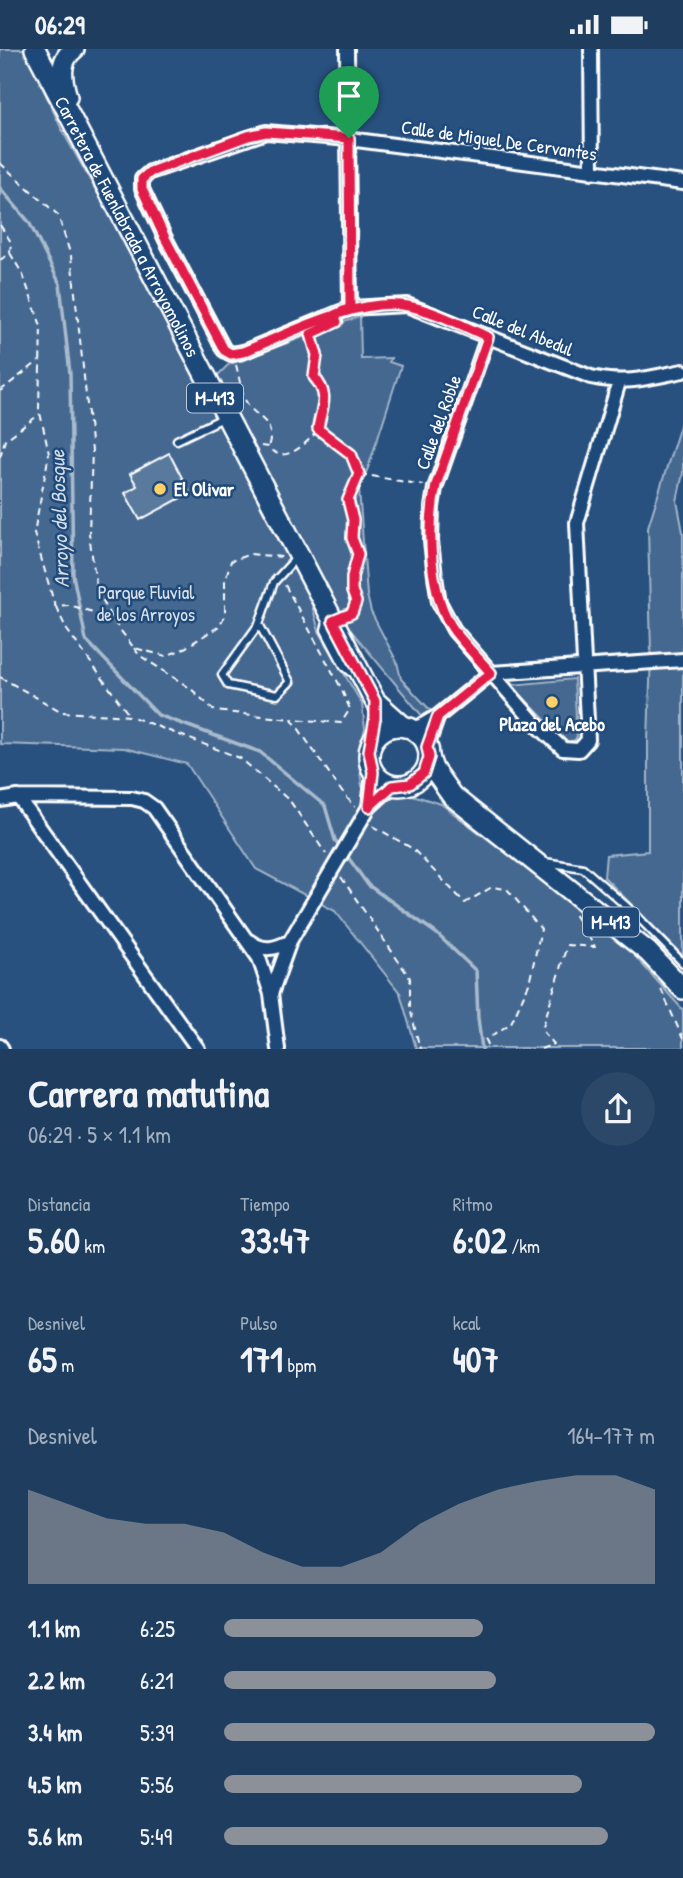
<!DOCTYPE html>
<html lang="es">
<meta charset="utf-8">
<style>
body{margin:0;font-family:"Patrick Hand",sans-serif;background:#2b4868;color:#f1f3f6;height:100vh;display:flex;flex-direction:column;font-size:26px;white-space:nowrap}
*{box-sizing:border-box;margin:0}
p{font-size:23px;color:#a1aebd}
.icon{flex:none;width:38px;height:38px;fill:none;stroke:currentColor;stroke-width:2;stroke-linecap:round;stroke-linejoin:round}
.map{position:relative;height:1000px;overflow:hidden}
.details{display:flex;flex-direction:column;background:#1e3d5f;flex:1}
.details>*{flex:none}
.pin{position:absolute;display:grid;place-items:center;width:60px;height:60px;color:#fff;margin:-72px -30px;border-radius:50% 50% 50% 0;rotate:-45deg;box-shadow:0 0 7px #0007}
.pin .icon{rotate:45deg}
.round{display:grid;place-items:center;flex:none;width:74px;height:74px;border-radius:37px;background:#2b4868}
.overview{display:flex;align-items:center;justify-content:space-between;height:119px;padding:0 28px}
h1{font-size:38px;font-weight:700;line-height:52px}
.figures{display:grid;grid-template-columns:repeat(3,1fr);gap:10px;height:119px;padding:7px 28px}
.figures div{display:grid;align-content:center}
.figures b{font-size:35px;font-weight:700}
.figures small{font-size:19px;font-weight:400}
.figures p{font-size:19px}
.chart{height:196px;padding:14px 28px}
.chart p{display:flex;justify-content:space-between}
.chart svg{width:100%;height:126px;margin-top:7px;fill:#8c9099;opacity:.7}
ul{padding:0 28px;list-style:none;font-size:23px}
li{display:grid;grid-template-columns:112px 84px 1fr;align-items:center;height:52px}
li i{height:18px;border-radius:9px;background:#8c9099}
.status{display:flex;justify-content:space-between;align-items:center;height:49px;padding:0 35px;background:#1e3d5f;direction:ltr}
.status svg{height:19px;fill:currentColor}
.map>svg:first-child{display:block}
.green{fill:#446890;stroke:#a2b4c8;stroke-width:2}
.lines{fill:none;stroke-linecap:round;stroke-linejoin:round}
.stream{stroke:#aabbcd;stroke-width:3.5}
.building{fill:#5a7a9d;stroke:#fff;stroke-width:2}
.lane-casing{stroke:#fff;stroke-width:11}
.street-casing{stroke:#fff;stroke-width:18}
.primary-casing{stroke:#fff;stroke-width:24}
.path{stroke:#fff;stroke-width:2;stroke-dasharray:7 5;stroke-linecap:butt}
.lane{stroke:#1f4a7a;stroke-width:6}
.street{stroke:#1f4a7a;stroke-width:12}
.primary{stroke:#1f4a7a;stroke-width:19}
.street-bridge-casing{stroke:#fff;stroke-width:18;stroke-linecap:butt}
.street-bridge{stroke:#1f4a7a;stroke-width:12}
.route-casing{stroke:#fff;stroke-width:14}
.route{stroke:#e11d48;stroke-width:9}
.poi-dot{fill:#ffd166;stroke:#1f4a7a;stroke-width:2.5}
.labels{text-anchor:middle;dominant-baseline:central;stroke-width:5;stroke-linejoin:round;paint-order:stroke}
.shield{fill:#1f4a7a;stroke:#bcc9d7;stroke-width:2}
.shield-label{font-size:18px;font-weight:bold;fill:#fff}
.street-label{font-size:19px;fill:#fff;stroke:#1f4a7a}
.poi-label{font-size:19px;font-weight:bold;fill:#fff;stroke:#1f4a7a;text-anchor:start}
.park-label{font-size:19px;fill:#dae1e9;stroke:#1f4a7a}
.water-label{font-size:21px;font-style:italic;fill:#d4dde6;stroke:#1f4a7a}
</style>
<div class="status"><b>06:29</b><svg viewBox="0 0 49 12"><path d="M0 12V9h3v3zM5 12V6h3v6zM10 12V3h3v9zM15 12V0h3v12zM26 1h20v11H26zM47 4h2v5h-2z"/></svg></div>
<div class="map">
<svg width="683" height="1000" viewBox="0 0 683 1000">
<rect width="100%" height="100%" fill="#28517f"/>
<filter id="ink" filterUnits="userSpaceOnUse"><feTurbulence type="fractalNoise" baseFrequency=".0143" numOctaves="2"/><feDisplacementMap in="SourceGraphic" scale="14" xChannelSelector="R" yChannelSelector="G"/><feConvolveMatrix kernelMatrix="1 2 1 2 8 2 1 2 1" color-interpolation-filters="sRGB"/></filter>
<g filter="url(#ink)">
<!-- green -->
<path class="green" d="M 0,0 L 25,0 L 62,81 L 122,188 L 279,492 L 308,542 L 319,582 L 362,655 L 365,680 L 358,708 L 362,737 L 387,751 L 403,743 L 441,755 L 575,856 L 634,906 L 683,961 L 683,999 L 416,999 L 400,944 L 335,862 L 256,820 L 187,715 L 124,699 L 0,695 Z
M 360,267 L 361,310 L 391,309 L 389,313 L 401,317 L 368,419 L 359,440 L 367,546 L 371,563 L 397,613 L 401,630 L 432,663 L 423,668 L 348,578 L 217,327 L 228,316 Z
M 683,367 L 683,424 L 677,452 L 683,483 L 683,907 L 604,828 L 606,806 L 648,802 L 648,692 L 651,604 L 648,478 Z
M 574,630 L 577,687 L 575,691 L 569,693 L 564,690 L 511,636 Z"/>
<g class="lines">
<!-- stream -->
<path class="stream" d="M 0,139 L 29,173 L 60,235 L 70,325 L 73,526 L 86,591 L 158,666 L 260,703 L 325,757 L 335,791 L 341,798
M 345,804 L 368,836 L 436,884 L 476,922 L 478,969 L 482,1000"/>
</g>
<!-- building -->
<path class="building" d="M 169,404 L 190,444 L 140,471 L 125,444 L 137,437 L 130,425 Z"/>
<g class="lines">
<!-- lane casing -->
<g class="lane-casing">
<path id="lane" d="M 177,391 L 223,369
M 327,573 L 325,581 L 344,617 L 351,623
M 259,575 L 290,633 L 277,646 L 228,636 L 222,626 L 259,575 L 274,533 L 296,509
M 545,813 L 583,819 L 634,864 L 683,914"/>
</g>
<!-- street casing -->
<g class="street-casing">
<path id="street" d="M 347,0 L 350,259
M 591,0 L 592,123
M 683,134 L 349,90 L 266,83 L 150,123 L 142,130 L 142,140 L 165,189 L 224,301 L 231,305 L 243,303 L 350,259 L 407,256 L 591,328 C 627,336 648,329 683,322
M 488,287 L 435,439 L 432,458 L 431,492 L 435,527 L 439,553 L 454,581 L 535,674 L 563,700 L 579,701 L 588,691 L 577,474 L 619,333
M 414,681 L 438,667 L 491,624 L 683,611
M 427,698 L 438,667
M 18,748 L 198,1000
M 0,751 L 18,748 L 132,749 L 144,752 L 154,759 L 259,909 L 271,945
M 369,758 L 373,723
M 369,758 L 392,737
M 249,892 C 263,903 276,900 290,892
M 0,997 L 2,1000
M 278,1000 L 271,945 L 290,892"/>
</g>
<!-- primary casing -->
<g class="primary-casing">
<g id="primary">
<path id="s1" d="M 35,0 L 375,652 L 404,678"/>
<path d="M 67,48 C 62,31 58,12 74,0"/>
<circle cx="399" cy="707" r="30"/>
<path d="M 429,708 L 433,720 L 452,747 L 648,903 L 683,940"/>
</g>
</g>
<!-- path -->
<path class="path" d="M 0,114 L 58,166 L 71,207 L 92,402 L 89,484 L 96,536 L 111,569 L 134,599 L 166,607 L 183,600 L 218,578 L 225,567 L 225,531 L 231,512 L 250,505 L 282,508
M 0,176 L 11,193 L 10,204 L 0,211
M 10,204 L 23,226 L 41,277 L 39,359 L 49,405 L 34,484 L 55,557 L 69,556 L 110,568
M 312,288 L 317,306 L 314,328 C 331,347 320,358 318,381 L 351,405 L 359,425 L 348,451 L 353,471 L 352,489 L 358,505 L 352,528 L 352,542 L 356,553 L 352,564 L 349,565
M 236,316 C 239,326 240,338 244,348 C 252,371 278,368 268,398
M 0,342 L 39,312
M 261,397 L 268,398 C 284,417 306,395 318,381
M 0,408 L 5,391 L 40,365
M 360,425 L 423,436
M 285,536 L 340,637 L 350,660 L 341,674 L 293,670
M 56,558 L 67,581 L 129,666
M 134,599 L 139,606 L 190,639 L 215,662 L 292,670 L 342,743 L 355,758
M 0,628 L 62,663 L 130,667 L 240,709 L 290,752 L 326,805
M 373,777 L 413,800 L 465,854 L 492,838 L 507,840 L 541,880 L 529,935 L 511,974 L 486,991 L 490,1000
M 341,828 L 410,929 L 410,959 L 420,1000
M 661,940 L 683,990
M 541,1000 L 554,995 L 542,981 L 567,896 L 595,898 L 574,865"/>
<!-- lane -->
<use href="#lane" class="lane"/>
<!-- street -->
<use href="#street" class="street"/>
<!-- primary -->
<use href="#primary" class="primary"/>
<!-- street-bridge casing -->
<g class="street-bridge-casing">
<path id="street-bridge" d="M 290,892 L 369,758"/>
</g>
<!-- street-bridge -->
<use href="#street-bridge" class="street-bridge"/>
</g>
</g>
<g class="lines" filter="url(#ink)">
<!-- route casing -->
<g class="route-casing">
<path id="route" d="M 349,89 L 350,259 L 334,266 L 337,273 L 311,285 L 317,306 L 314,328 C 331,347 321,358 318,380 L 351,405 L 359,425 L 348,451 L 353,471 L 352,489 L 358,505 L 352,528 L 352,542 L 356,553 L 352,564 L 333,572 L 375,652 L 375,669 L 369,702 L 373,723 L 369,758 L 392,737 L 410,735 L 424,724 L 429,708 L 427,698 L 438,667 L 491,624 C 479,610 466,597 455,583 C 428,546 427,479 436,436 L 488,288 C 463,277 435,262 408,257 C 360,247 288,285 243,303 L 231,305 L 224,301 L 165,189 L 142,140 L 142,130 L 150,123 L 248,87 L 266,83 L 349,89"/>
</g>
<!-- route -->
<use href="#route" class="route"/>
</g>
<!-- markers -->
<g class="poi-dot">
<circle cx="160" cy="440" r="7"/>
<circle cx="552" cy="653" r="7"/>
</g>
<g class="labels">
<!-- shield labels -->
<g class="shield">
<rect x="187" y="334.5" width="56" height="29" rx="5"/>
<rect x="583" y="858.5" width="56" height="29" rx="5"/>
</g>
<g class="shield-label">
<text x="215" y="349">M-413</text>
<text x="611" y="873">M-413</text>
</g>
<!-- street labels -->
<g class="street-label">
<text transform="translate(499 91) rotate(8)">Calle de Miguel De Cervantes</text>
<text stroke="none"><textPath href="#s1" startOffset="200">Carretera de Fuenlabrada a Arroyomolinos</textPath></text>
<text transform="translate(523 281) rotate(22)">Calle del Abedul</text>
<text transform="translate(438 373) rotate(-70)">Calle del Roble</text>
</g>
<!-- poi labels -->
<g class="poi-label">
<text x="174" y="440">El Olivar</text>
<text x="552" y="675" text-anchor="middle">Plaza del Acebo</text>
</g>
<!-- park labels -->
<g class="park-label">
<text x="146" y="543">Parque Fluvial<tspan x="146" dy="22">de los Arroyos</tspan></text>
</g>
<!-- water labels -->
<g class="water-label">
<text transform="translate(59 470) rotate(-92)">Arroyo del Bosque</text>
</g>
</g>
</svg>
<div class="pin" style="left:349px;top:89px;background:#1e9e55"><svg class="icon" aria-label="arrive" viewBox="0 0 24 24"><path d="M6 21V4h12l-3 4 3 4H6"/></svg></div>
</div>
<section class="details">
<div class="overview"><div><h1>Carrera matutina</h1><p>06:29 · 5 × 1.1 km</p></div><a class="round"><svg class="icon" aria-label="share" viewBox="0 0 24 24"><path d="M12 15V3M7 8l5-5 5 5M5 13v7h14v-7"/></svg></a></div>
<div class="figures">
<div><p>Distancia</p><b>5.60<small> km</small></b></div>
<div><p>Tiempo</p><b>33:47</b></div>
<div><p>Ritmo</p><b>6:02<small> /km</small></b></div>
</div>
<div class="figures">
<div><p>Desnivel</p><b>65<small> m</small></b></div>
<div><p>Pulso</p><b>171<small> bpm</small></b></div>
<div><p>kcal</p><b>407</b></div>
</div>
<div class="chart"><p><span>Desnivel</span>164–177 m</p>
<svg viewBox="0 0 160 44" preserveAspectRatio="none"><path d="M0 44V11L10 16L20 21L30 23L40 23L50 26L60 33L70 38L80 38L90 33L100 23L110 16L120 11L130 8L140 6L150 6L160 11V44z"/></svg>
</div>
<ul>
<li><b>1.1 km</b>6:25<i style="width:60%"></i></li>
<li><b>2.2 km</b>6:21<i style="width:63%"></i></li>
<li><b>3.4 km</b>5:39<i style="width:100%"></i></li>
<li><b>4.5 km</b>5:56<i style="width:83%"></i></li>
<li><b>5.6 km</b>5:49<i style="width:89%"></i></li>
</ul>
</section>
